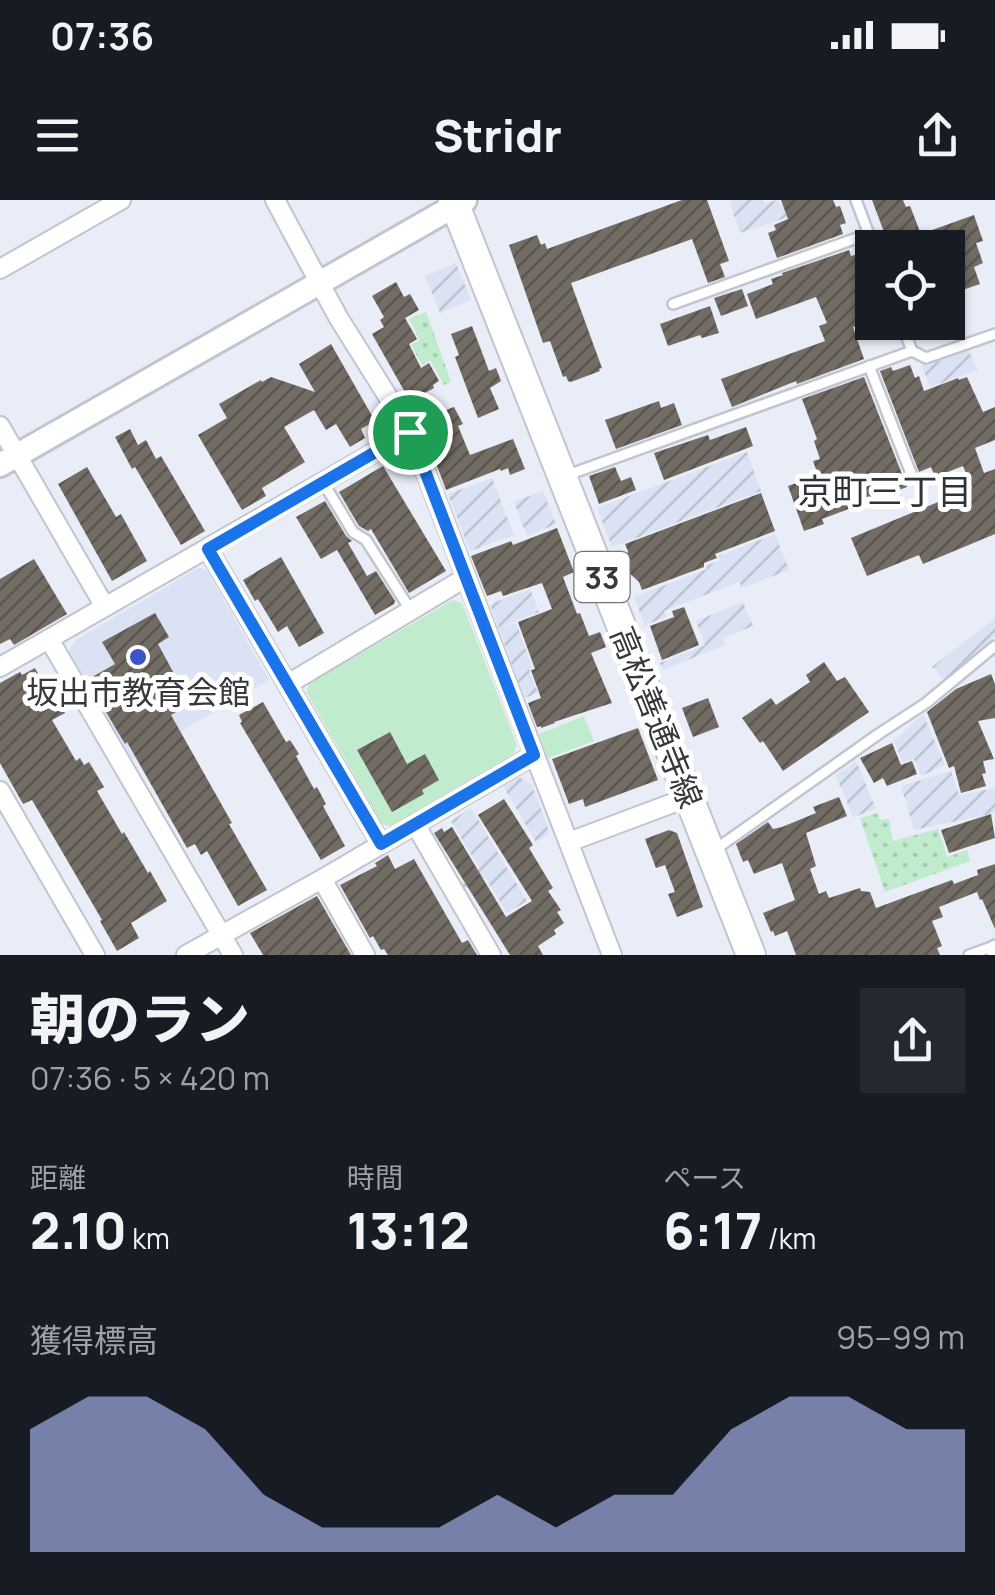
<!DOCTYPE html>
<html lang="ja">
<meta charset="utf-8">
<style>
body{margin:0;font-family:Manrope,"Noto Sans JP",sans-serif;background:#242831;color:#f1f3f6;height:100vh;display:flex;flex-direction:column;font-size:38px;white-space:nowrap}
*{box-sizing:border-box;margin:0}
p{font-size:32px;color:#9ea1a6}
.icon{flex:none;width:55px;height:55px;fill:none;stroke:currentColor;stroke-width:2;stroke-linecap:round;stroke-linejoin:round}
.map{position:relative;height:755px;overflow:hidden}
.details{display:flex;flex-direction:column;background:#171b24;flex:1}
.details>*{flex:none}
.controls{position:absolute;left:855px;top:30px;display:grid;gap:20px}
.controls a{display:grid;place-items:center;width:110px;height:110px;border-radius:0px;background:#171b24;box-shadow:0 2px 8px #0004;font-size:50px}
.pin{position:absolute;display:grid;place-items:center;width:85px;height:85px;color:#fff;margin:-42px;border:5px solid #fff;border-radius:50%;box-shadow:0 2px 10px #0007}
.round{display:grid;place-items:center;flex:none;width:105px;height:105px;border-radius:0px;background:#242831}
.summary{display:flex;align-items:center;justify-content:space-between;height:170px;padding:0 30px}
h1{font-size:55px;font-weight:800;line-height:75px}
.metrics{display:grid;grid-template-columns:repeat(3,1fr);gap:15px;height:170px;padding:10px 30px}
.metrics div{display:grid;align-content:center}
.metrics b{font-size:50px;font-weight:800}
.metrics small{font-size:28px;font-weight:400}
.metrics p{font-size:28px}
.chart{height:280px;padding:20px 30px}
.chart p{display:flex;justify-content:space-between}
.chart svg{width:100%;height:180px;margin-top:10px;fill:#a0abe1;opacity:.7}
.status{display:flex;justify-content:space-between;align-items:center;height:70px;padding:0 50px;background:#171b24;direction:ltr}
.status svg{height:28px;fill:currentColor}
header{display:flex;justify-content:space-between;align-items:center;height:130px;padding:0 30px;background:#171b24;font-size:45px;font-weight:800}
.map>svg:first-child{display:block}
.built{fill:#dae2f3}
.industrial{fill:url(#industrial-furrows)}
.green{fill:#c0eccd}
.garden{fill:url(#garden-dots)}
.building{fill:url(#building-hatch)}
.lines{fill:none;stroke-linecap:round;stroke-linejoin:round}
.service-casing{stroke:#c1c5cf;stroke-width:14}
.minor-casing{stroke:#c1c5cf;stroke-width:22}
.tertiary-casing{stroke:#c1c5cf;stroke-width:28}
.primary-casing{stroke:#c1c5cf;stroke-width:32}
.service{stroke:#fff;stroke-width:9}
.minor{stroke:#fff;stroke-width:18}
.tertiary{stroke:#fff;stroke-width:22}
.primary{stroke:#fff;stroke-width:28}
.route-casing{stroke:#fff;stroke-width:20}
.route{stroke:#1a73e8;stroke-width:12}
.poi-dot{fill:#3d54c7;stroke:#fff;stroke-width:4}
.labels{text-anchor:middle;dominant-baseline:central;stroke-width:10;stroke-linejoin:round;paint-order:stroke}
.shield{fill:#fff;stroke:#737476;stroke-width:2.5}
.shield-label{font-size:30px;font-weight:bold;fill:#37383c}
.poi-label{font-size:32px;fill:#37383c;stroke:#fff}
.street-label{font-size:32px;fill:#37383c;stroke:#fff}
.neighbourhood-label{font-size:35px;fill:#2e3239;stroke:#fff}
</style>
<div class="status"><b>07:36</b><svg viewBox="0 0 49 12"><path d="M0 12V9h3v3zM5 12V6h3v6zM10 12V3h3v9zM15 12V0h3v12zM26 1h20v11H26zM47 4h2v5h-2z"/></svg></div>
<header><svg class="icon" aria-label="menu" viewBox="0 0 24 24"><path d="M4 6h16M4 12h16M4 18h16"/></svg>Stridr<svg class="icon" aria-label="share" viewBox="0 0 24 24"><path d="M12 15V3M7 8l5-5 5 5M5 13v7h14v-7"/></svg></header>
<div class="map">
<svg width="995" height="755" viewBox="0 0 995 755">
<defs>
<pattern id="industrial-furrows" width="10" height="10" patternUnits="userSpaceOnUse" patternTransform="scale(2.5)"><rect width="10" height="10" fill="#dae2f3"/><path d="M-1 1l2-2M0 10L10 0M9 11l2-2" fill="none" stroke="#bcc3d1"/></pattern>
<pattern id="garden-dots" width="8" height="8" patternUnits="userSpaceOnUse" patternTransform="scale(2.5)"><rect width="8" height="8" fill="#c0eccd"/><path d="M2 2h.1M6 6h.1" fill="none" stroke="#a6cbb1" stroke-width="1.8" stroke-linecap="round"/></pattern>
<pattern id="building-hatch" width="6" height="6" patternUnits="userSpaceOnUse" patternTransform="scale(2.5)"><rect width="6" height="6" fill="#726c64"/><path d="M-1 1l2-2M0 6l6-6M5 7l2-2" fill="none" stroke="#5a5550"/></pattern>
</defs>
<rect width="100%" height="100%" fill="#e8edf7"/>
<!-- built -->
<path class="built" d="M 198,368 L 207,370 L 269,480 L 131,560 L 69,450 L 78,439 Z"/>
<!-- industrial -->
<path class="industrial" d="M 729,0 L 763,0 L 765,3 L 778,0 L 780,6 L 784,5 L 788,17 L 740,33 Z
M 456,63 L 471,100 L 440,113 L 425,76 Z
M 969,150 L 977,170 L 930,187 L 921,164 L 928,165 Z
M 747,252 L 761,291 L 612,347 L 597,308 Z
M 492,278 L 514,335 L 470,351 L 448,294 Z
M 543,291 L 556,324 L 527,336 L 514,302 Z
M 775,334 L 789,370 L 742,388 L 739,382 L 664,411 L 666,417 L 647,424 L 646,428 L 634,397 L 707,369 L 706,366 L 720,360 L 719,356 Z
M 530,389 L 539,412 L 501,427 L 516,423 L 532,467 L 529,469 L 538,493 L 524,498 L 490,404 Z
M 743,402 L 753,426 L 723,438 L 725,445 L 663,470 L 660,463 L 705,445 L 696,421 Z
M 995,418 L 995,436 L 945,480 L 932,467 Z
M 923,514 L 945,565 L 921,576 L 914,559 L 903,563 L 894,541 Z
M 856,561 L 876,609 L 853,617 L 836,576 Z
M 951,571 L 959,595 L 995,588 L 995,613 L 914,630 L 901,586 Z
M 519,577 L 532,585 L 550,634 L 536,642 L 503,586 Z
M 471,608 L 527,701 L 507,713 L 485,677 L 463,690 L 460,684 L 467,679 L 466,675 L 479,667 L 451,621 Z"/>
<!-- green -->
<path class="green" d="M 453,400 L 462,403 L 517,545 L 513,554 L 391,626 L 382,624 L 307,493 L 308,484 Z
M 584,516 L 594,541 L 548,558 L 539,534 Z"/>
<!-- garden -->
<path class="garden" d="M 426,112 L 451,182 L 444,185 L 430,160 L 422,165 L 411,145 L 420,140 L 409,119 Z
M 878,613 L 880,620 L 889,619 L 893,641 L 938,629 L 947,657 L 967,650 L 970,661 L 885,692 L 860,618 Z"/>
<!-- building -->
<path class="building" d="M 682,0 L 707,0 L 729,61 L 720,64 L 725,77 L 708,83 L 692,39 L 571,83 L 602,168 L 599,169 L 600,171 L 571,182 L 568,181 L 566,176 L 563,177 L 550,141 L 543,143 L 509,45 L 537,35 L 541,45 L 545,43 L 547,49 Z
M 781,0 L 833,0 L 836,7 L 840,6 L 846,23 L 840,25 L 843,34 L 777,58 L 768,33 L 776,30 L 774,25 L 788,19 Z
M 872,0 L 903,0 L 906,7 L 910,6 L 921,34 L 974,15 L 983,41 L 976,43 L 983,63 L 974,67 L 980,84 L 948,95 L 948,48 L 890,48 Z
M 849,50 L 851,56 L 862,53 L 871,78 L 857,83 L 871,121 L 853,127 L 864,159 L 797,184 L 796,181 L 732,207 L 721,179 L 825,141 L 819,126 L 827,123 L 816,97 L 756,119 L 747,94 L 773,84 L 771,79 L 783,75 L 782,73 Z
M 396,82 L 404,97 L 410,94 L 419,110 L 405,118 L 417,139 L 409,144 L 421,168 L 429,163 L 439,181 L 433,185 L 434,188 L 410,201 L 372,134 L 384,127 L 380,120 L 384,117 L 372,96 Z
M 742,89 L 748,106 L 721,116 L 714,98 Z
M 710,106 L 719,133 L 702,138 L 700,135 L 668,146 L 660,124 Z
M 472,126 L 489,171 L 496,168 L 501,181 L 490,188 L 499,209 L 478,218 L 455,157 L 459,155 L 451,134 Z
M 331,144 L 375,221 L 361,229 L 365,238 L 350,247 L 336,224 L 326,230 L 314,210 L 284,227 L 305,262 L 262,288 L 266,296 L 242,310 L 198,235 L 227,218 L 219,204 L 261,180 L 262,182 L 271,177 L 315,192 L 299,164 Z
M 910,165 L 915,178 L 919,176 L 924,191 L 958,178 L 959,180 L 967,177 L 983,212 L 995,207 L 995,240 L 975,248 L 984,273 L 995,269 L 995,334 L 923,364 L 919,355 L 867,376 L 851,338 L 972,288 L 963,266 L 935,277 L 931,267 L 919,272 L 880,171 L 891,167 L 893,171 Z
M 864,177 L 907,287 L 822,319 L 824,324 L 804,331 L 788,286 L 818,275 L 813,261 L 820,259 L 814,241 L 817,239 L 802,199 Z
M 659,201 L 661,208 L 674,203 L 682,225 L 616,249 L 605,220 Z
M 454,207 L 463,224 L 458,226 L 470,255 L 513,239 L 525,269 L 510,275 L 508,268 L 501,271 L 500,269 L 446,290 L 420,220 Z
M 746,227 L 753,246 L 664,280 L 654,253 L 708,235 L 710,240 Z
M 130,229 L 138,245 L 146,240 L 156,259 L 161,256 L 205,331 L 181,345 L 135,267 L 132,269 L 115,237 Z
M 383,266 L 446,371 L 409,393 L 371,329 L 368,331 L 359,326 L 339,292 Z
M 87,267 L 116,317 L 121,314 L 147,361 L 112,381 L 58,284 Z
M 615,267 L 621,281 L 631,277 L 636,290 L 599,304 L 589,276 Z
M 761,293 L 775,331 L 715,354 L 717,358 L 704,363 L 704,367 L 642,390 L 639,382 L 627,371 L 625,361 L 628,351 L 625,344 Z
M 325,301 L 346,336 L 352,341 L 348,343 L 367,376 L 376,371 L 395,401 L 394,404 L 375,415 L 337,350 L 321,359 L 296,317 Z
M 557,328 L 574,372 L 563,377 L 577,414 L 580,413 L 589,436 L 600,432 L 606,447 L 591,453 L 612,503 L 554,522 L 555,523 L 541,528 L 541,526 L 537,527 L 528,503 L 541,498 L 531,470 L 535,469 L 518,422 L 552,409 L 542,383 L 503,396 L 501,391 L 487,396 L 471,356 L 511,341 L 513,345 Z
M 281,357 L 324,433 L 299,447 L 287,426 L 278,432 L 258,399 L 255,401 L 243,380 Z
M 34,359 L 67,414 L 14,445 L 10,439 L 0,444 L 0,379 Z
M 684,407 L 699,445 L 662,460 L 650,426 L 674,417 L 672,411 Z
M 155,413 L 169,437 L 158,444 L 185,494 L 177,498 L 183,508 L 171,515 L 232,623 L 229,624 L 267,690 L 238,706 L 207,651 L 201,655 L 195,644 L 187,648 L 127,542 L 125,544 L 87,480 L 115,464 L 102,442 Z
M 824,462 L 837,481 L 845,477 L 869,512 L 783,571 L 763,541 L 760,543 L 742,518 L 771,498 L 776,505 L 810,482 L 806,475 Z
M 35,468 L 50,497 L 58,493 L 67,509 L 64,510 L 65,513 L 52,520 L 76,561 L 80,558 L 84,565 L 89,562 L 104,587 L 97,591 L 122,634 L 124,632 L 148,673 L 150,671 L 167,701 L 131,723 L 139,738 L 117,751 L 100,721 L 102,720 L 32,600 L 23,604 L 0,563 L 0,483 L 20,472 L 22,475 Z
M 991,474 L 995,484 L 995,518 L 978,521 L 994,559 L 983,561 L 986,573 L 982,574 L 986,586 L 961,593 L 954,566 L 949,568 L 927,512 L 956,489 Z
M 708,498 L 719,527 L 693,537 L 682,508 Z
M 263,502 L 286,542 L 290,540 L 299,554 L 296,556 L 314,589 L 317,587 L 326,604 L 323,606 L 345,646 L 321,660 L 240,523 L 242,522 L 239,515 Z
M 638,528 L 658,580 L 585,607 L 583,599 L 569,604 L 552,559 Z
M 390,532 L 407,564 L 425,554 L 439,580 L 422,590 L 424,594 L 392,612 L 357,550 Z
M 892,543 L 901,565 L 912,561 L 917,574 L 887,586 L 883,578 L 874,583 L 860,558 Z
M 839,597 L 847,616 L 806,633 L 816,666 L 810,669 L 819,694 L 826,691 L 829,698 L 860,688 L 861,691 L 870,692 L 876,708 L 952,680 L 954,684 L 978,675 L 977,670 L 995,664 L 995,729 L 982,699 L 980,700 L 977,692 L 939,707 L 943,717 L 932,721 L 942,746 L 937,748 L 940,755 L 796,755 L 787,731 L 775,736 L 773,731 L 771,732 L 763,713 L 795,700 L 782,663 L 754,674 L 748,660 L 743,662 L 736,644 L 768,622 L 773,629 L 782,627 L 816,613 L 813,607 Z
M 504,599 L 533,645 L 529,648 L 553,688 L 548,691 L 561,710 L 557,712 L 564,723 L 554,730 L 556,734 L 538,746 L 543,755 L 510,755 L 434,633 L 442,628 L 444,632 L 452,627 L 506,717 L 532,701 L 478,615 Z
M 991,614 L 995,638 L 949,653 L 941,630 Z
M 669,630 L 677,633 L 703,707 L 677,717 L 668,694 L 675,692 L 665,665 L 656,668 L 645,639 Z
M 388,655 L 395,669 L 414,659 L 462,743 L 468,740 L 477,755 L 388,755 L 384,749 L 381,750 L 373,736 L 370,738 L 340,685 L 377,666 L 375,663 Z
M 317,696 L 351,755 L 263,755 L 250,733 Z"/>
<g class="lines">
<!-- service casing -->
<g class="service-casing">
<path id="service" d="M 856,0 L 874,48
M 673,104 L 868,34
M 901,122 L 912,151
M 869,166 L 912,276
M 565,276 L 912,151 L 926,158 L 995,134
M 323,282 L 353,332 L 366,340 L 411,411
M 713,651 L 880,533 L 926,503 L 995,446
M 969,755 L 989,748
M 994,755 L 989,748 L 995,745"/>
</g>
<!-- minor casing -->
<g class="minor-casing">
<path id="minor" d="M 275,0 L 338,117 L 410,232 L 612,755
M 0,69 L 121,0
M 0,226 L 105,407
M 208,349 L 381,644
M 49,439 L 233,755
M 0,467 L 410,232
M 288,484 L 465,378
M 0,591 L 95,755
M 415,624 L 491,755
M 569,642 L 689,597
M 322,679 L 365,755
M 186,755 L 322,679 L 534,555"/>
</g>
<!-- tertiary casing -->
<g class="tertiary-casing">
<path id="tertiary" d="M 0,265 L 465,0"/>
</g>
<!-- primary casing -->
<g class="primary-casing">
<path id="primary" d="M 453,0 L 751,755"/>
</g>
<!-- service -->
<use href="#service" class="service"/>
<!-- minor -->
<use href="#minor" class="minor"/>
<!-- tertiary -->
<use href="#tertiary" class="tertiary"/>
<!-- primary -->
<use href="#primary" class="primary"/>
</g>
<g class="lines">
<!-- route casing -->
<g class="route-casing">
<path id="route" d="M 410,232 L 534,555 L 381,644 L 208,349 Z"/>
</g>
<!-- route -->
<use href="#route" class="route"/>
</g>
<!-- markers -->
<circle class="poi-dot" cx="138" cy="457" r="10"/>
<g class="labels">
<!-- shield labels -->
<rect class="shield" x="574.5" y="352" width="55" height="50" rx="8"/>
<g class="shield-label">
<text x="602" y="377">33</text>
</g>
<!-- poi labels -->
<g class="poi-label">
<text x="138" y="492">坂出市教育会館</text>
</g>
<!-- street labels -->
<g class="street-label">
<text transform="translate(657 517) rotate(68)">高松善通寺線</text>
</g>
<!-- neighbourhood labels -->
<g class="neighbourhood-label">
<text x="885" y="291">京町三丁目</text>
</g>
</g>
</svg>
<div class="controls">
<a><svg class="icon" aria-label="locate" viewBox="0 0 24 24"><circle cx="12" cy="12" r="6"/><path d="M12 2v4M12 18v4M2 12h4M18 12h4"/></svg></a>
</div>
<div class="pin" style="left:410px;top:232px;background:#1e9e55"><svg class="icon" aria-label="arrive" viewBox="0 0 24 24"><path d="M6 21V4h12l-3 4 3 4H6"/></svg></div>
</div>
<section class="details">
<div class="summary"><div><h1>朝のラン</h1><p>07:36 · 5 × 420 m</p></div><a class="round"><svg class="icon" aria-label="share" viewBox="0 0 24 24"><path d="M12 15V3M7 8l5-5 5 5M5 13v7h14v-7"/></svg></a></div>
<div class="metrics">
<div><p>距離</p><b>2.10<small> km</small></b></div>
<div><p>時間</p><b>13:12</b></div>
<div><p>ペース</p><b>6:17<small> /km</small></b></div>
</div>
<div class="chart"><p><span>獲得標高</span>95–99 m</p>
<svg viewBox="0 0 160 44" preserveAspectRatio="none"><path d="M0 44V14L10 6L20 6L30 14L40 30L50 38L60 38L70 38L80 30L90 38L100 30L110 30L120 14L130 6L140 6L150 14L160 14V44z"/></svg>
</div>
</section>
